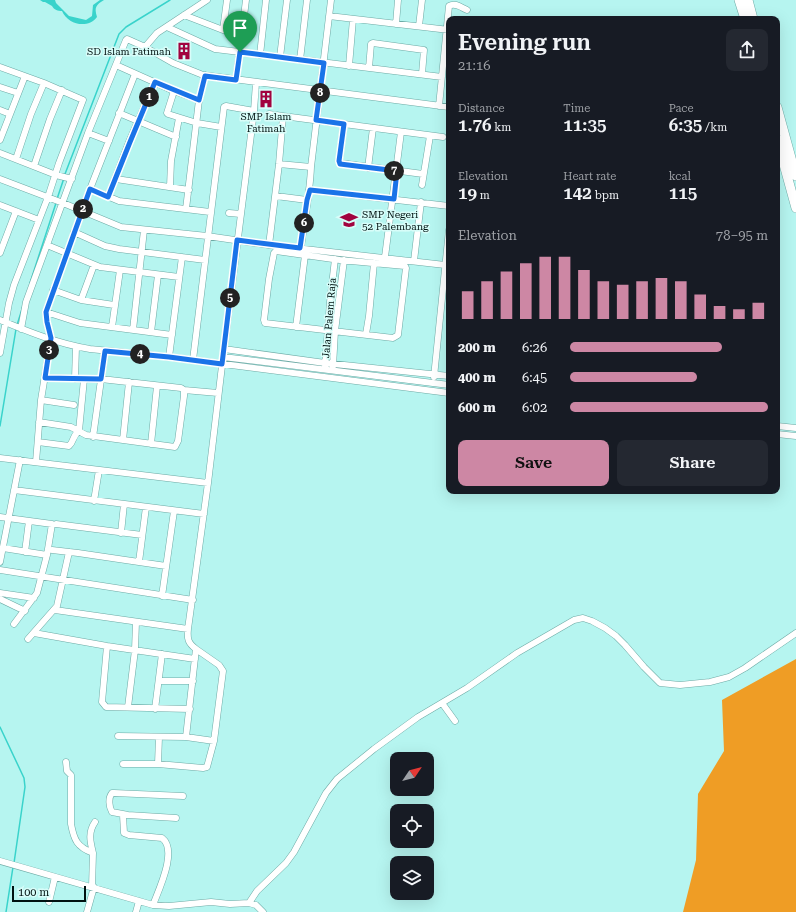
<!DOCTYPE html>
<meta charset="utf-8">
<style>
body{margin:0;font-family:"Roboto Serif",serif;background:#242831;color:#f1f3f6;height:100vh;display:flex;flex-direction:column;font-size:15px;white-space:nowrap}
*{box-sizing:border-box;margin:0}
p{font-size:13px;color:#9ea1a6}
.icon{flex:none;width:22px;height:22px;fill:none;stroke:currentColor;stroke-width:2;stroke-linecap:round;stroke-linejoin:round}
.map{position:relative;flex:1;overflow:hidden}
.details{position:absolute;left:446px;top:16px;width:334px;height:478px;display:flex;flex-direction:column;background:#171b24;border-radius:8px;box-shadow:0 4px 16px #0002}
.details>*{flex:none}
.needle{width:26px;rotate:55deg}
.buttons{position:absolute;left:390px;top:752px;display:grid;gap:8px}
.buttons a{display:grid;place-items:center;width:44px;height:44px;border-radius:8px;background:#171b24;box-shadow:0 4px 16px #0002;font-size:20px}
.scale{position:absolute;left:12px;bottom:10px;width:74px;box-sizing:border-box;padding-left:4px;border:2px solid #001211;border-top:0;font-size:11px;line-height:14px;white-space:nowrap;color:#001211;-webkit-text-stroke:3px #d8fdf9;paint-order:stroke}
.pin{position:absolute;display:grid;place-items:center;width:34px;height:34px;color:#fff;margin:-41px -17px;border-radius:50% 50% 50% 0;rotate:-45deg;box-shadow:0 0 4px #0007}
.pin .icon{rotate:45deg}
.km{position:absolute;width:20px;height:20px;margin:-10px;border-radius:50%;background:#222;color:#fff;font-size:11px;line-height:20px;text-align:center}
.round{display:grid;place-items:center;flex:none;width:42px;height:42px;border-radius:8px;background:#242831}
.headline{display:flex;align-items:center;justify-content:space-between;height:68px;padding:0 12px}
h1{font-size:22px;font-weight:600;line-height:30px}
.stats{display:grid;grid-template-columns:repeat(3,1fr);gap:6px;height:68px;padding:4px 12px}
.stats div{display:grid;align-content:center}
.stats b{font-size:17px;font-weight:600}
.stats small{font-size:11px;font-weight:400}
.stats p{font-size:11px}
.chart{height:112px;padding:8px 12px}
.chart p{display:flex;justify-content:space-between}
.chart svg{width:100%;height:72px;margin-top:4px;stroke:#cd87a4;stroke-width:6}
.primary-button{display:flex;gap:8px;margin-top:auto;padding:8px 12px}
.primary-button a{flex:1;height:46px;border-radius:8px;background:#cd87a4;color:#111;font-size:16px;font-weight:600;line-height:46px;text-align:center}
.primary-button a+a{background:#242831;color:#f1f3f6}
ul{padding:0 12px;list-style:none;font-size:13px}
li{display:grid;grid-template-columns:64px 48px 1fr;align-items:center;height:30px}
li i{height:10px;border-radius:5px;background:#cd87a4}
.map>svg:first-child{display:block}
.forest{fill:#ef9d25}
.water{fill:#39d3cb}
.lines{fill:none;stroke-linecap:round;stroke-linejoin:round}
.stream{stroke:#39d3cb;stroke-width:1.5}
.minor-casing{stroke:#6daaa5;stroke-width:7}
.highway-casing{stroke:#6daaa5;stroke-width:10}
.minor{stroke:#fff;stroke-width:6}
.highway{stroke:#fff;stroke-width:9}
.route-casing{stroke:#fff;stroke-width:8}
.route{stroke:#1a73e8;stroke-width:5}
.labels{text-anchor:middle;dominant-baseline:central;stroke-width:3;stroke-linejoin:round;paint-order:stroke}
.poi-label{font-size:10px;fill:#001211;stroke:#d8fdf9;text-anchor:end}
.street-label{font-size:10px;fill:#001211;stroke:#d8fdf9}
</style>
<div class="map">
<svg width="796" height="912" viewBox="0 0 796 912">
<rect width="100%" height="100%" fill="#b6f5f0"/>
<!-- forest -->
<path class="forest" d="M 796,659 L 796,912 L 683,912 L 696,860 L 698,794 L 724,751 L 722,700 Z"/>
<!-- water -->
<path class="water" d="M 40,0 L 55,0 L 56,3 L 69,16 L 86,20 L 92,16 L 93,5 L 100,0 L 104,0 C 96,5 94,7 97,17 C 88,29 68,25 62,11 C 58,11 54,10 52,6 L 45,2 L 43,2 Z"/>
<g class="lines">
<!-- stream -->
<path class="stream" d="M 65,174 L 119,34 L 126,27 L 170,0
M 57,199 L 64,178
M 30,283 L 56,203
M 17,325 L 23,306
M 0,426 L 16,329
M 0,727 L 24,778 L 25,787 L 14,863
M 6,912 L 13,867"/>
<!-- minor casing -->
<g class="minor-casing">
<path id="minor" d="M 184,15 L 223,30 L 242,33
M 329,16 L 449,30
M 396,24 L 398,0
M 419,26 L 422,0
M 167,27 L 215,49 L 442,77
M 223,30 L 227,0
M 145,47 L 157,33 L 207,0
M 260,55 L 266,0
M 280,57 L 287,0
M 300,60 L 307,0
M 116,65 L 174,91 L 199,100
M 349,66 L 353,19
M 0,67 L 44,83 L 83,100 L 59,163 L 48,197 L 14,285 L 9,303 L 0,353
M 369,68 L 371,44 L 373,43 L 424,50 L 422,74
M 236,80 L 246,0
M 0,87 L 18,93
M 174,91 L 167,113 L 168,114 L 197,123 L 221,127
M 439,106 L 449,6 C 455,2 462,8 467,10
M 0,110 L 10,114
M 119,113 L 176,137
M 269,114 L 283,116
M 344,124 L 339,161 L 340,163 L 423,174
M 88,133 L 109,141
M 0,140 L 25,76
M 0,153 L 56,175 L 72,179
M 16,159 L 31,114 L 44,83
M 279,164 L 311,167
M 34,166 L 50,119 L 62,90
M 368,168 L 373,128
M 0,179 L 63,203 L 121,227 L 207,236 L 269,245 L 445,265
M 116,179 L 189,190
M 422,185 L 430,136
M 170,187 L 171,161 L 179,118
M 90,189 L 119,201 L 210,212
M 310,190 L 449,206
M 276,196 L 307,200
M 108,197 L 129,142 L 155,82
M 0,205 L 39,220
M 186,209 L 199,100 L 205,75
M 229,213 L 241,214
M 74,232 L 105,246 L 119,249 L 205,260
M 47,245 L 100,267 L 179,277
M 269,245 L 279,164 L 283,116 L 443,137
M 301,248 C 304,221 310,194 311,167 L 331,0
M 276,251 L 340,260 L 405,266 L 406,268 L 398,335 L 393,338 L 265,323 L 264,320 L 269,279 L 274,253 Z
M 0,253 L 16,211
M 385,257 L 401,132
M 414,261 L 421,202
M 53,290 L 81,300 L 114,305
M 81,300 L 94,265
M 46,312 L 80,323 L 172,335
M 0,320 C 29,332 59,344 90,349 L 169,357 L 449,393
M 112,327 L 120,270
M 296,327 L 305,255
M 21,329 L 26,302 L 88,133 L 126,40 L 127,39 L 145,47 L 173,63 L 203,75 L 449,107
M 133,330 L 144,230
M 151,332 L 158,275
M 366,334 L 369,316 L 374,263
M 224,349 L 325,363 L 449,376
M 169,357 L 182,257
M 223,357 L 449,385
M 193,360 L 224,107 L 226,106 L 254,111
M 333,366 L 335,331 L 344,260
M 325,367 L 330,302 L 335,259
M 434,377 L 449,230
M 75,379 L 76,347
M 184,390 L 218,393
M 41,400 L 74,405
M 39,422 L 71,427 L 86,435 L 175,447 L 178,441 L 184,396 L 184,390 L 181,388 L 101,379 L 45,378
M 777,426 L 796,428
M 777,434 L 796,436
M 93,437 L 105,351
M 123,440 L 129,382
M 38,442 L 69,446 C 74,442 72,436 79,431 L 84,379
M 151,444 L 157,386
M 0,458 L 208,483
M 36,462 L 41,400 L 51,338 L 47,322 L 46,312 L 90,189 L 135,74
M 14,490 L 204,514
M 94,501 L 99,470
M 0,517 L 52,524 L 47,555 L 37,593 L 14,624
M 56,524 L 142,535
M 121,533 L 124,504
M 3,548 L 47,555
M 52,550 L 78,553 L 166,566
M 25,552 L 29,521
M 0,562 L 20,460
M 139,562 L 146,507
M 0,570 L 193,600
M 0,593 L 34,598
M 162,596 L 174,511
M 0,599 L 25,611
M 55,610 L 188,629
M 34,633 L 107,646 L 195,659
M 28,639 L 57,606 L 69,552
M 107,646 L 102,702 L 106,707 L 190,709
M 159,681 L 193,681
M 442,703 L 455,721
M 128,707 L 135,650 L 136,622
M 155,709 L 162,654
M 118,736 L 186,737 L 214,741
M 186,737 L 196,649 C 188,643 187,639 188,629 L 208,483 L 224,349 L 254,111 L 256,83
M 66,762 L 67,771 L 71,775 L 71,824 C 74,840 77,847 93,853 L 92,887
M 123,764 L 158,764 L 203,768 L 207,767 L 214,741 L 223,671 L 219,665 L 196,649
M 158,764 L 159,737
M 123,815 L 124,833 L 129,835 L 162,838 C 178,850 159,889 153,905
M 176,818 L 128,815 L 112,812 C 109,807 108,798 112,793 L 114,793 L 183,796
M 93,853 C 90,841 88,832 95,822
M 0,861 L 153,905 L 169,906 L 211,902 L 230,904 L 249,903 L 256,905 L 263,912
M 49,902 L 55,877
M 249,903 L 257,891 L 286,863 L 294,852 L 326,793 L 337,779 L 374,749 L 418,717 L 467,688 L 517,653 L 574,620 L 583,618 L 592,621 L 605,628 L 616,636 L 625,645 L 644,667 L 660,683 L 680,685 L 710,682 L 729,677 L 745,668 L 796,633
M 87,912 L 94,887
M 136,912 L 139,901"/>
</g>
<!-- highway casing -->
<g class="highway-casing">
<path id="highway" d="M 739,0 L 745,19
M 748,0 L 753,19
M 777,107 L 796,176
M 777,139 L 796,208"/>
</g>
<!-- minor -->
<use href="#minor" class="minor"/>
<!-- highway -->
<use href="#highway" class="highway"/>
</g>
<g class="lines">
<!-- route casing -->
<g class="route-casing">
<path id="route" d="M 240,52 L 324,63 L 316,120 L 344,124 L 339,161 L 340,164 L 397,171 L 394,199 L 310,190 L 307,200 L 300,248 L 237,240 L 222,364 L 169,357 L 105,351 L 101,379 L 45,378 L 51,338 L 47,322 L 46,312 L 90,189 L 108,197 L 130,142 L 155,82 L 199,100 L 205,76 L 236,80 Z"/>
</g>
<!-- route -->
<use href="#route" class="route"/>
</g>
<!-- icons -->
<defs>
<g id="building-bare" transform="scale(1.38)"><path d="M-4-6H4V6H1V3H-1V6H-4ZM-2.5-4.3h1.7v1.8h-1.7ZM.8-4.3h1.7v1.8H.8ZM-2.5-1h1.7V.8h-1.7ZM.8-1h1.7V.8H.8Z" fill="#a1033f" stroke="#d8fdf9" stroke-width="2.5" paint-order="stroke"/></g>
<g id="school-bare" transform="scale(1.38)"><path d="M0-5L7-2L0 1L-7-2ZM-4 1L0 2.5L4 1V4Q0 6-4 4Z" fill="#a1033f" stroke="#d8fdf9" stroke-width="2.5" paint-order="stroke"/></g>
</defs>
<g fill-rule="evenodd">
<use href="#building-bare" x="184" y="51"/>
<use href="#building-bare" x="266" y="99"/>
<use href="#school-bare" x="349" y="220"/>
</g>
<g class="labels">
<!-- poi labels -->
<g class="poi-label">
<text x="171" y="51">SD Islam Fatimah</text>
<text x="266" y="116" text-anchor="middle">SMP Islam<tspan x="266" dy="12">Fatimah</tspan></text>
<text x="362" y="214" text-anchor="start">SMP Negeri<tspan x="362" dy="12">52 Palembang</tspan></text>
</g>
<!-- street labels -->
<g class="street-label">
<text transform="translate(329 318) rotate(-85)">Jalan Palem Raja</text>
</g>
</g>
</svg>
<div class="buttons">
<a><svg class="needle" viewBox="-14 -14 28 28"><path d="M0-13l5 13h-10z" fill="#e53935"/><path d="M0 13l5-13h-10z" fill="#9ea1a6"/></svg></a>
<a><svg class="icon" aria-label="locate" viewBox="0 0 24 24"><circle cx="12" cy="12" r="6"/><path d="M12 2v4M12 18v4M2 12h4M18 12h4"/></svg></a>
<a><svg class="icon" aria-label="layers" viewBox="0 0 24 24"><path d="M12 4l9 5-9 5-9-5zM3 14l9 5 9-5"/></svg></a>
</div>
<div class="scale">100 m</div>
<div class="pin" style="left:240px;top:52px;background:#1e9e55"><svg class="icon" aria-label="arrive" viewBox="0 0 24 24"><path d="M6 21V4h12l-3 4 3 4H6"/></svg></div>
<b class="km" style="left:149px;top:97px">1</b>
<b class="km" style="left:83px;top:209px">2</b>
<b class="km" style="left:49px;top:350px">3</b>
<b class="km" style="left:140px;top:354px">4</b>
<b class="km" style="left:230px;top:298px">5</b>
<b class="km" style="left:304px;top:223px">6</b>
<b class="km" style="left:394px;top:171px">7</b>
<b class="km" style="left:320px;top:93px">8</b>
<section class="details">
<div class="headline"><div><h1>Evening run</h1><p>21:16</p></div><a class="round"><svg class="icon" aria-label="share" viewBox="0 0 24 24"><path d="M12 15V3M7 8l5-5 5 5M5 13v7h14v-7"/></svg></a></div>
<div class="stats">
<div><p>Distance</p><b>1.76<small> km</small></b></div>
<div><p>Time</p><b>11:35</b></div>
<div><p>Pace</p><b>6:35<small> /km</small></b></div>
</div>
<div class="stats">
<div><p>Elevation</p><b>19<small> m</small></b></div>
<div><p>Heart rate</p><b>142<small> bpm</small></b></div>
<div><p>kcal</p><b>115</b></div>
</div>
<div class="chart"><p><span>Elevation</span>78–95 m</p>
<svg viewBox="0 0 160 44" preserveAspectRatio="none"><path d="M5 44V27M15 44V21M25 44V15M35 44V10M45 44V6M55 44V6M65 44V14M75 44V21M85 44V23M95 44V21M105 44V19M115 44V21M125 44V29M135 44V36M145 44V38M155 44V34"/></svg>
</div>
<ul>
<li><b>200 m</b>6:26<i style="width:77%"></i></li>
<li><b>400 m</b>6:45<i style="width:64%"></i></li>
<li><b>600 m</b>6:02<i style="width:100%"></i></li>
</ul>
<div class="primary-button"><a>Save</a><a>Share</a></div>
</section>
</div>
